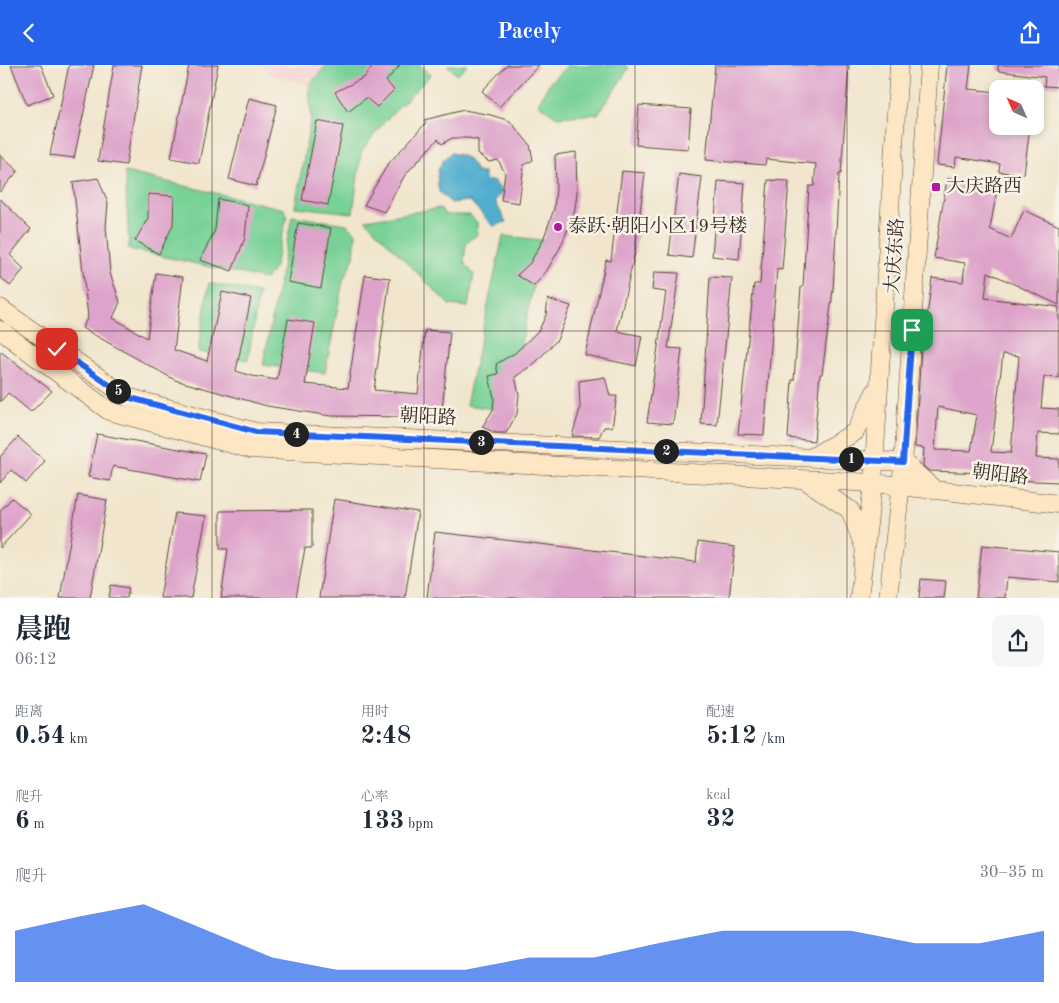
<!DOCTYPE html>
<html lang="zh">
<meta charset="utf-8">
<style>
body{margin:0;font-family:"Old Standard TT","Noto Serif SC",serif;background:#f6f6f7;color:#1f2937;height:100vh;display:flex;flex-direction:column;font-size:19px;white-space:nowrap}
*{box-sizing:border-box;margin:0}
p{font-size:16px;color:#747a83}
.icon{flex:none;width:28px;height:28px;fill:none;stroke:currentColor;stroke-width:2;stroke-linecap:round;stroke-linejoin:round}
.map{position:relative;height:533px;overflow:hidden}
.panel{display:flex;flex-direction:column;background:#fff;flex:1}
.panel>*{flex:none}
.needle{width:32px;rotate:315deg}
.buttons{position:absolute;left:989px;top:15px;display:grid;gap:10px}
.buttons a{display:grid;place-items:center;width:55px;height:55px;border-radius:10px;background:#fff;box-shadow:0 2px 8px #0003;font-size:25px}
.pin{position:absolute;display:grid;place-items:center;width:42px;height:42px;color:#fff;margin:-21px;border-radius:10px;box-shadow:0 2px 8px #0006}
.km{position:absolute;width:25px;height:25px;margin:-12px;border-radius:50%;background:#222;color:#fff;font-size:14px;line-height:25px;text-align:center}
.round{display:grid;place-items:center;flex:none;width:52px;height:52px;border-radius:10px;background:#f6f6f7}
.head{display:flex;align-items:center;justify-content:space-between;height:85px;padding:0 15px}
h1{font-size:28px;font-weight:700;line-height:38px}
.figures{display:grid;grid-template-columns:repeat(3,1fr);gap:8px;height:85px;padding:5px 15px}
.figures div{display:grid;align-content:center}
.figures b{font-size:25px;font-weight:700}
.figures small{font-size:14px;font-weight:400}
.figures p{font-size:14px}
.chart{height:140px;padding:10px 15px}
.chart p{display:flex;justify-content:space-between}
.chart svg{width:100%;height:90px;margin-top:5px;fill:#2563eb;opacity:.7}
header{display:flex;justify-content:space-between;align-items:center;height:65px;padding:0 15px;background:#2563eb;color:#fff;font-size:22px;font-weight:700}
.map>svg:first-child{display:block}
.built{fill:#f7cfd2}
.green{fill:#78d197;stroke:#5a7e5a}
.water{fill:#4faece;stroke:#456c76}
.building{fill:#dea3ca;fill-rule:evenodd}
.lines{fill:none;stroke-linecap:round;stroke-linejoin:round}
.secondary-casing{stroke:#564638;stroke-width:19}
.secondary{stroke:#fce6c4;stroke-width:18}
.route-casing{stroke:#fff;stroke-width:10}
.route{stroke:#2563eb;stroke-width:6}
.grid{fill:none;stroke:#3b2a1e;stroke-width:1;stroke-opacity:0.55}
.poi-dot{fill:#b5179e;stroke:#f7f3e8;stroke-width:2}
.labels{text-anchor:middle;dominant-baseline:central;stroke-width:5;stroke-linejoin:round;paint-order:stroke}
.poi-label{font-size:19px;fill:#3b2a1e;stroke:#f7f3e8;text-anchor:start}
.street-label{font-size:19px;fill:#3b2a1e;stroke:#f7f3e8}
</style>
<header><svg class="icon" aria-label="back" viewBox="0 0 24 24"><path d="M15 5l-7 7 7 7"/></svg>Pacely<svg class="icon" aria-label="share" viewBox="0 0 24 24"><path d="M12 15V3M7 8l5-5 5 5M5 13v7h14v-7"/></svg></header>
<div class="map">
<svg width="1059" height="533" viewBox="0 0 1059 533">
<rect width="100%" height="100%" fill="#f7f3e8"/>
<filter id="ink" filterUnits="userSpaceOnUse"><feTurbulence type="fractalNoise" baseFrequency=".02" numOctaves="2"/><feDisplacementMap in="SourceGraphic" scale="10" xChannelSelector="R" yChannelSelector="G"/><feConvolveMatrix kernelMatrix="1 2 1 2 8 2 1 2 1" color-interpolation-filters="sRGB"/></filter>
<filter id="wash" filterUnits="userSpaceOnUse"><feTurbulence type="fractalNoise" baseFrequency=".0096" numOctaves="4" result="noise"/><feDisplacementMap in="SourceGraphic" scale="20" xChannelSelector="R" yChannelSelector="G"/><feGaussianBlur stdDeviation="1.12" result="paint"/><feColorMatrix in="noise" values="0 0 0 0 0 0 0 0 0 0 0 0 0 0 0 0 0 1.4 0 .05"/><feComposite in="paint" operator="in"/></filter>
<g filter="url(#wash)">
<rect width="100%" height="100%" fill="#f1e6cd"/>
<!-- built -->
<path class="built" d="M 261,0 L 327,0 L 309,20 L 272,10 Z"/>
<!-- green -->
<path class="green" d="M 327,0 L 420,0 L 431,10 L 384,57 L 361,87 L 353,148 L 295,142 L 311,53 L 309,20 Z
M 447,0 L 468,0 L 457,10 Z
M 568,0 L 625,0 L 629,3 L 598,49 L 557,52 L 538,39 L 550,17 Z
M 125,107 L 284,144 L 287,151 L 274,205 L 265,214 L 129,184 Z
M 440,143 L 446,150 L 470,150 L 477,157 L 478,169 L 466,178 L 464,197 L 474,210 L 468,242 L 449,240 L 365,155 Z
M 292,151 L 347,159 L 356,168 L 354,192 L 343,216 L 325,308 L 263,300 Z
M 503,171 L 543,175 L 507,346 L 466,340 Z
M 209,218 L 259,228 L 248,295 L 198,287 Z"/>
<!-- water -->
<path class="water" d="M 450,88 C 464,89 471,95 476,107 L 484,108 L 484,113 L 487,116 L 494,116 L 502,127 L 495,136 L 506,157 L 493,161 L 470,136 L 451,138 L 439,127 C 436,109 436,102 450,88 Z"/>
<g id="blocks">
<!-- building -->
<path class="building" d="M 11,0 L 41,0 L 53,30 L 27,40 Z
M 69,0 L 94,0 L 74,93 L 50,90 Z
M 114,0 L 142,0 L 126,100 L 98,96 Z
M 189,0 L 218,0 L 199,98 L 171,93 Z
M 373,0 L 400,0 L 386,16 L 394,25 L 377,42 L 366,33 L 348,47 L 335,27 L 365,12 Z
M 507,0 L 539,0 L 499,42 L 482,26 Z
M 715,0 L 849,0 L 841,109 L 839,109 L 833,225 L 822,309 L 820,309 L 814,376 L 788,373 L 792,315 L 794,315 L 801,222 L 803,222 L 809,121 L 814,121 L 816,99 L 766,94 L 765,100 L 706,95 Z
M 947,0 L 971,0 L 968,24 L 998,27 L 995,61 L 1030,61 L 1024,109 L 999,107 L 1000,99 L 956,92 L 955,102 L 937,100 Z
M 998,0 L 1059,0 L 1059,22 L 1044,21 L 1045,12 L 998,6 Z
M 249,33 L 277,40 L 256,121 L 229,114 Z
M 639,40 L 691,44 L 688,84 L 636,80 Z
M 464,45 L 491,50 L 510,56 L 530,80 L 533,95 L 524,100 L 519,138 L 501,135 L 505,108 L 498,95 L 489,97 L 478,89 L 478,75 L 468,73 L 452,73 L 442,79 L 438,74 L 405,110 L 384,147 L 364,140 L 388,99 L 426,58 L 424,55 Z
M 317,56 L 343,61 L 328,140 L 302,135 Z
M 576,87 L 577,129 L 574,149 L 560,183 L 546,207 L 534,221 L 517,210 L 530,198 L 543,175 L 554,144 L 556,124 L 555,90 Z
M 0,90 L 18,106 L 0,127 Z
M 622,106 L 645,108 L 635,187 L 617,266 L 642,271 L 636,301 L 585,290 L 606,195 L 611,196 Z
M 679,109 L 702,112 L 692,193 L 669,190 Z
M 98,113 L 108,138 L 106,162 L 110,208 L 120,237 L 113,253 L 147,273 L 156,208 L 183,212 L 174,285 L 207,296 L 222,227 L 251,233 L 236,306 L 252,311 L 277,315 L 288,254 L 315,258 L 305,319 L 348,323 L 365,210 L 390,213 L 374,325 L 418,329 L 425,265 L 450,267 L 441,355 L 410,352 L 331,351 L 267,341 L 175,315 L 82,263 L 88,252 L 73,117 Z
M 947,114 L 998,119 L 990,164 L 1011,174 L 1024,145 L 1059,161 L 1059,240 L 988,207 L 985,233 L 1059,242 L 1059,313 L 1044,312 L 1041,343 L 1059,344 L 1059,369 L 1038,368 L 1036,393 L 1059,394 L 1059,417 L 986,414 L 986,408 L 929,406 L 923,401 L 924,383 L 915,382 L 921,284 L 923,284 L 932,213 L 963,217 L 965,198 L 934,193 ZM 1003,289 L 1019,291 L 1011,388 L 991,387 ZM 938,342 L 977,350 L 971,386 L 935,385 Z
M 768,115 L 789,116 L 782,205 L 777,204 L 764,370 L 738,369 L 754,219 L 760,219 Z
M 718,116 L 745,118 L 739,194 L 712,191 Z
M 148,129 L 174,131 L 173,160 L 159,189 L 135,176 L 148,153 Z
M 0,134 L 31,164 L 10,190 L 24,204 L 10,221 L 0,212 Z
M 218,134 L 248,140 L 245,173 L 232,206 L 200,195 L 215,165 Z
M 298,158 L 331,163 L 321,223 L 288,217 Z
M 654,207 L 679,208 L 668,283 L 682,284 L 673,359 L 647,357 L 666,227 L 652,225 Z
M 710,212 L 732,213 L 717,360 L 701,359 Z
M 548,234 L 571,241 L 557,275 L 535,298 L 515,312 L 519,329 L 517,349 L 506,368 L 496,368 L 482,362 L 493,345 L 494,333 L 489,311 L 498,309 L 496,299 L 515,288 L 539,265 L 546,250 Z
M 0,286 L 52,326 L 31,347 L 8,328 L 0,337 Z
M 605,312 L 610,331 L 617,331 L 612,362 L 604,362 L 599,372 L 572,371 L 580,344 L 579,316 Z
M 97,369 L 206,389 L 200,417 L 113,401 L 110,416 L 88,412 Z
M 18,372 L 45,396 L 26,418 L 11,405 L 0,418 L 0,392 Z
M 78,430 L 107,435 L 90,533 L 60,533 Z
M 12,433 L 31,449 L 0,483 L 0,446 Z
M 334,434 L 418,447 L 405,533 L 319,533 Z
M 312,445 L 312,483 L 305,483 L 296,533 L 221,533 L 228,484 L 220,484 L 220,446 Z
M 175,448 L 206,451 L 191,533 L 160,533 Z
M 435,467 L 696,497 L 698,477 L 735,482 L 729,533 L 427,533 Z
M 982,480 L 1059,487 L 1059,517 L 1007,512 L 1005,533 L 976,533 Z
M 921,514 L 946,516 L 944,533 L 919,533 Z
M 111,520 L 129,523 L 127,533 L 109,533 Z"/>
</g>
</g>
<g filter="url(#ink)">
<use href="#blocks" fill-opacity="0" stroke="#564638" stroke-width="1"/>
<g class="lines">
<!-- secondary casing -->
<g class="secondary-casing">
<path id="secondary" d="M 0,243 L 127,332 L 256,367 L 903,397 L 935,425
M 0,265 L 109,346 L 250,384 L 873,418 L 1059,439
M 812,392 L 855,367 L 875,327
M 805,415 L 850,445 L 864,482
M 859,533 L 873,418 L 899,0
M 888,533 L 903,401 L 929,0"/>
</g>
<!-- secondary -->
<use href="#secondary" class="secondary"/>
</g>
</g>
<g class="lines" filter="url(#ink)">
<!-- route casing -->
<g class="route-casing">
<path id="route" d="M 57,284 L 127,332 L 256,367 L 903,397 L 912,265"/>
</g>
<!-- route -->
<use href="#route" class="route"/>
</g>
<!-- grid -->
<path class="grid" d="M 212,0 L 212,533M 424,0 L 424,533M 635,0 L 635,533M 847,0 L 847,533M 0,266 L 1059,266"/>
<!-- markers -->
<g class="poi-dot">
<rect x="931" y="117" width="10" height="10" rx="2.5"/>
<circle cx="558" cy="162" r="5"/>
</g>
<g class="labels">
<!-- poi labels -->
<g class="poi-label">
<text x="946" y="122">大庆路西</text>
<text x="568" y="162">泰跃·朝阳小区19号楼</text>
</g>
<!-- street labels -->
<g class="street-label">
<text transform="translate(896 191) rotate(-86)">大庆东路</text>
<text transform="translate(428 353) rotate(3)">朝阳路</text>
<text transform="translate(1000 411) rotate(7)">朝阳路</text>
</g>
</g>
</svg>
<div class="buttons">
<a><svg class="needle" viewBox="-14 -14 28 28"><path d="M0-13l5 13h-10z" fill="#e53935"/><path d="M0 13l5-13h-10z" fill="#747a83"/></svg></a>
</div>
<div class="pin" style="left:912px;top:265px;background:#1e9e55"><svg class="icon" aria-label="arrive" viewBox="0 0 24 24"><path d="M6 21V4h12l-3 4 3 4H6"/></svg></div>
<div class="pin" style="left:57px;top:284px;background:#d93025"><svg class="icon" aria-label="check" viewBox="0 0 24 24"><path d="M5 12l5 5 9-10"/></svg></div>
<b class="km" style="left:851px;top:394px">1</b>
<b class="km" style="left:666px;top:386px">2</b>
<b class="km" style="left:481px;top:377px">3</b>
<b class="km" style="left:296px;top:369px">4</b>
<b class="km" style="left:118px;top:326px">5</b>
</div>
<section class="panel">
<div class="head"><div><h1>晨跑</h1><p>06:12</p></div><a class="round"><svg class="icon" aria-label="share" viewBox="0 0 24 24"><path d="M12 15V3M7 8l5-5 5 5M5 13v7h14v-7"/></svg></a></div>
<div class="figures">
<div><p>距离</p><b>0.54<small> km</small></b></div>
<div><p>用时</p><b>2:48</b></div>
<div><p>配速</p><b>5:12<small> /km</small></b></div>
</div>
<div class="figures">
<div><p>爬升</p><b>6<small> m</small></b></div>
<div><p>心率</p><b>133<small> bpm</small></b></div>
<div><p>kcal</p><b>32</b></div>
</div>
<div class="chart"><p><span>爬升</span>30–35 m</p>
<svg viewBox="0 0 160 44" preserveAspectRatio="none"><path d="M0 44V19L10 12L20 6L30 19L40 32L50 38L60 38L70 38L80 32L90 32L100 25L110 19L120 19L130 19L140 25L150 25L160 19V44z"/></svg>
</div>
</section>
